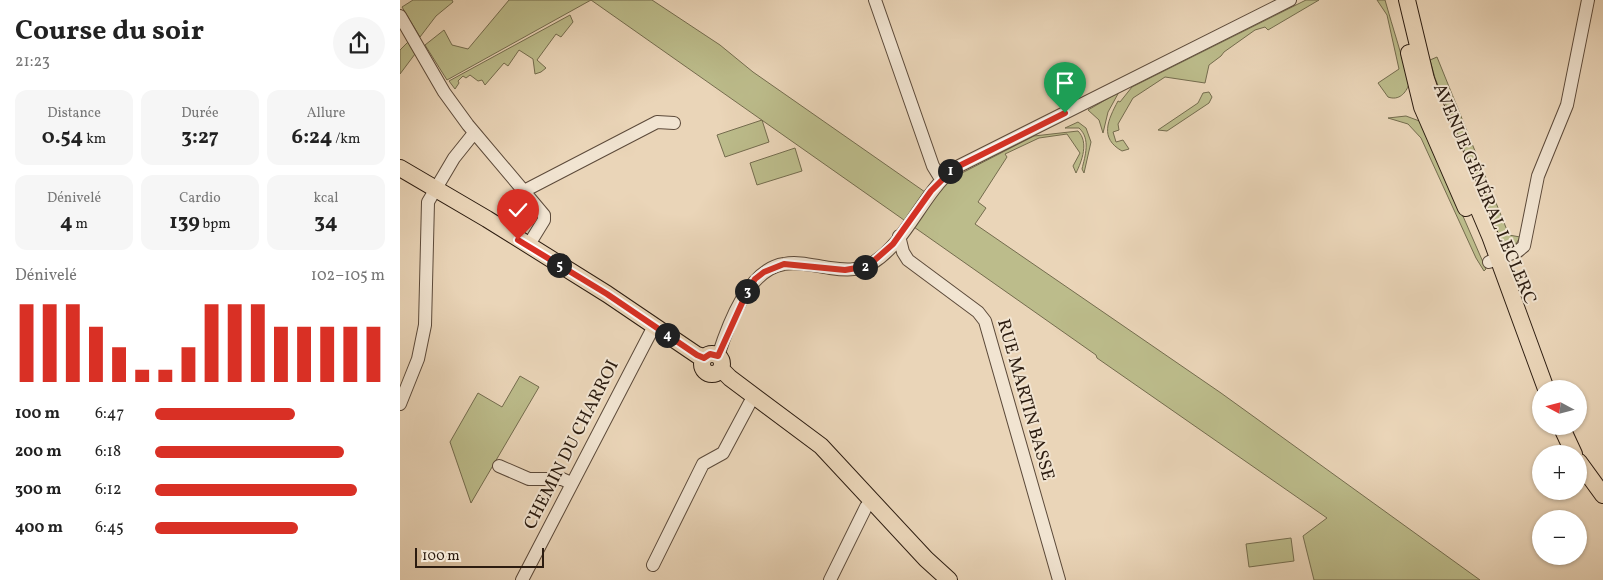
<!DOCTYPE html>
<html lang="fr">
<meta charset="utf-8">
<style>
body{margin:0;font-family:Vollkorn,serif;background:#f6f6f6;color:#222;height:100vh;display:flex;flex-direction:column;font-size:19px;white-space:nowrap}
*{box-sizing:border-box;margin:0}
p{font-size:16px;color:#767676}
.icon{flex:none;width:28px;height:28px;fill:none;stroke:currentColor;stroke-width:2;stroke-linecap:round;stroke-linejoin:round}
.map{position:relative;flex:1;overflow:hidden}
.panel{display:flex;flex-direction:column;background:#fff;width:400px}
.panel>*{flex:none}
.needle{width:32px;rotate:277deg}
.controls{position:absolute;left:1132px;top:380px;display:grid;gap:10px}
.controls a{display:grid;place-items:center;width:55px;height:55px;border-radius:50%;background:#fff;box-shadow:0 1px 4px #0004;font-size:25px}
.scale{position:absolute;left:15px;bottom:12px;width:129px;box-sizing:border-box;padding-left:5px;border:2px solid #2c1c10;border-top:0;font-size:14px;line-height:18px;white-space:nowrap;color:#2c1c10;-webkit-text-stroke:4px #f1e4d1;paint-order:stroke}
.pin{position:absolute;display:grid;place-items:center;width:42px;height:42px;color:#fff;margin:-51px -21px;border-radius:50% 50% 50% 0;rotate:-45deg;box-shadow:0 0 5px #0007}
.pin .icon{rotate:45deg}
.km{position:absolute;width:25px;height:25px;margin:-12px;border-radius:50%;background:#222;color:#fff;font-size:14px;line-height:25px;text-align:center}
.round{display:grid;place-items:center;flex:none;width:52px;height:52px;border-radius:26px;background:#f6f6f6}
.headline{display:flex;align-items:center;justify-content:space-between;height:85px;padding:0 15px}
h1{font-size:28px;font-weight:700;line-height:38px}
.metrics{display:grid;grid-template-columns:repeat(3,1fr);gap:8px;height:85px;padding:5px 15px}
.metrics div{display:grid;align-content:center;border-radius:12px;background:#f6f6f6;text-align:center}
.metrics b{font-size:21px;font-weight:700}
.metrics small{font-size:14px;font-weight:400}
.metrics p{font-size:14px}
.chart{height:140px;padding:10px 15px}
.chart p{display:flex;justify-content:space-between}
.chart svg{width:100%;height:90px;margin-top:5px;stroke:#d93025;stroke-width:6}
ul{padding:0 15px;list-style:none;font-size:16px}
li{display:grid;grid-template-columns:80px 60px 1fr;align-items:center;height:38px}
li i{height:12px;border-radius:6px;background:#d93025}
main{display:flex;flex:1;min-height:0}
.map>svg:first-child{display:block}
.green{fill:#bcbc8b;stroke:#746c4e}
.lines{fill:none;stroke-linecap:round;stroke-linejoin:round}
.minor-casing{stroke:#5c4a3a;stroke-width:14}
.major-casing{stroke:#2c1c10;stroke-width:18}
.minor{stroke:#f1e4d1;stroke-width:12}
.major{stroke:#ead5b8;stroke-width:16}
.route-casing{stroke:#fff;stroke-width:10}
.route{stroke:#d93025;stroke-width:6}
.labels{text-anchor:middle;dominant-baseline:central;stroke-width:4;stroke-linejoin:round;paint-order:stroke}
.street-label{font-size:18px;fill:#2c1c10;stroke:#f1e4d1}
</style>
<main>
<section class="panel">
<div class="headline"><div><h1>Course du soir</h1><p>21:23</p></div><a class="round"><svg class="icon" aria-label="share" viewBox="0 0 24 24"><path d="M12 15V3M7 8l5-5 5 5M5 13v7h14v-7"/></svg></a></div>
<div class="metrics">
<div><p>Distance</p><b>0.54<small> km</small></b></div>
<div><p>Durée</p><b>3:27</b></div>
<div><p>Allure</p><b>6:24<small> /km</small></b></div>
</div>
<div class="metrics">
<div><p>Dénivelé</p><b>4<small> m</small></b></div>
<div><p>Cardio</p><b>139<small> bpm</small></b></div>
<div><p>kcal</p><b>34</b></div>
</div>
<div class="chart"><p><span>Dénivelé</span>102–105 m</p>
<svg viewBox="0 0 160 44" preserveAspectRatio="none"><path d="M5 44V6M15 44V6M25 44V6M35 44V17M45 44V27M55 44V38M65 44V38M75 44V27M85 44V6M95 44V6M105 44V6M115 44V17M125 44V17M135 44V17M145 44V17M155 44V17"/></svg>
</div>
<ul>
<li><b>100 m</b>6:47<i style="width:61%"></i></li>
<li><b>200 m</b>6:18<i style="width:82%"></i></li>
<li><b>300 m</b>6:12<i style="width:88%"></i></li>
<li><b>400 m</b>6:45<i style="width:62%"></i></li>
</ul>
</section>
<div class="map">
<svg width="1203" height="580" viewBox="0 0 1203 580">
<rect width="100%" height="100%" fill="#ead5b8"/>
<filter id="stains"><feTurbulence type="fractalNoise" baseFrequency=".004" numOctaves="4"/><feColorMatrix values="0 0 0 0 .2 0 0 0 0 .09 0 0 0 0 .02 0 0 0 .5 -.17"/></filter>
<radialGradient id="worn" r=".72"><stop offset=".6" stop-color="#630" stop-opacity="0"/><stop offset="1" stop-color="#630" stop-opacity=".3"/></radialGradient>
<!-- green -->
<path class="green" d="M 13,0 L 52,0 L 53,2 L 36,16 L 20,37 L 2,7 Z
M 109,0 L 252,0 L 320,45 L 353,72 L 525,192 L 634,136 L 678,131 C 689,142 682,161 676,173 L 673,166 L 680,153 L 667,134 L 639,138 L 605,154 L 607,157 L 578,202 L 586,208 L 575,224 L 821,393 L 1080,580 L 914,580 L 903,536 L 927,518 L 697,358 L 696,355 L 191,0 L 47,80 L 25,45 L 44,30 L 52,45 L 68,49 Z
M 906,0 L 919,0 L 868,30 L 865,27 L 855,30 L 824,52 L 821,56 L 809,65 L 805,83 L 765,77 L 733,98 L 718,124 L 719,130 L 713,132 L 716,142 L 723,140 L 729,149 L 722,151 C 699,138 708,120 718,101 L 720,102 L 732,87 Z
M 977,0 L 985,0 C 993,29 1002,55 1009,84 C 1006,93 999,101 988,97 L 978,83 L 999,69 L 987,15 Z
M 170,15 L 173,22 L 161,37 L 156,34 L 137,60 L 146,68 L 141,72 L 135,74 L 133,59 L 119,50 L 108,66 L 104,63 L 85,85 L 82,80 L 78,81 L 70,75 L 66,78 L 63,76 L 58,81 L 59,83 L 55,89 L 49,81 Z
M 8,42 L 15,54 L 0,74 L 0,50 Z
M 1037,57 L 1109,235 L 1120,237 L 1116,244 L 1105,250 L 1035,78 L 1030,60 Z
M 719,92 L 708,112 L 703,133 L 699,120 L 688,110 Z
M 809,92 L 812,97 L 809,103 L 767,131 L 758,130 L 798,103 L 803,93 Z
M 1006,116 L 1022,122 L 1086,269 L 1084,271 L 1076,258 L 1021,138 L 1008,124 L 988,118 Z
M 362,120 L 369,142 L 325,157 L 317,135 Z
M 678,122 L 686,128 L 691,142 L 684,173 L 682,169 C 685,156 691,139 679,128 L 665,128 Z
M 395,148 L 402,171 L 357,185 L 350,163 Z
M 120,376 L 139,387 L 71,503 L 50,442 L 78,393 L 102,407 Z
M 891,538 L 894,561 L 849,567 L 846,544 Z"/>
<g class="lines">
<!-- minor casing -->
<g class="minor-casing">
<path id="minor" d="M 475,0 L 533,166 L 541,179
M 0,16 L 44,92 L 68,125 L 144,215 L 144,220 L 128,246
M 124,191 L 257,122 L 274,123
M 499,236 L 503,252 L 508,260 L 578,312 L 585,321 L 659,580
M 1089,262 L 1118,251 L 1124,246 L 1138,176 L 1167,105 L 1188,0
M 318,356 C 328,325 348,269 384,264 C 399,261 415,266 430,268 C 444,270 458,271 471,264 C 507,242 521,196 553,169 L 890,0
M 0,404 L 18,359 L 25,325 L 28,202 L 54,158 L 74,133
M 99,466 L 129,479 L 162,479 L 171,483
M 253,565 L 303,464 L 323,453 L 354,395
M 122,580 L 254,326
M 430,580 L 466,507 L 472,501"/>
</g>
<!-- major casing -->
<g class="major-casing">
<path id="major" d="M 1007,0 L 1026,79 L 1039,116 L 1090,236 L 1146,389
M 1009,53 L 1022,107 L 1066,208
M 0,168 L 87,219 L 207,294 L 297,355 L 304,357
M302 364a10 10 0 1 1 20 0a10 10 0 1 1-20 0Z
M 321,369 L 330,378 L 421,446 L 526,559 L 549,580
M 1161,426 L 1174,454
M 1179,462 L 1203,495"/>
</g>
<!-- minor -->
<use href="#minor" class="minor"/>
<!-- major -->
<use href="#major" class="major"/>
</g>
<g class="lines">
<!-- route casing -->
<g class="route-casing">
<path id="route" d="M 118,240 L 207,294 L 297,355 L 304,358 L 310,354 L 318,356 L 347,292 L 355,279 L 364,272 L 384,264 L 445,270 L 468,266 L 493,244 L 531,191 L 553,169 L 665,113"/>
</g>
<!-- route -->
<use href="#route" class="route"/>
</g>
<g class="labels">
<!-- street labels -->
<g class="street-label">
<text transform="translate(1084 194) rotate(67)">AVENUE GÉNÉRAL LECLERC</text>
<text transform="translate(625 400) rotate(74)">RUE MARTIN BASSE</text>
<text transform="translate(172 445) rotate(-63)">CHEMIN DU CHARROI</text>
</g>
</g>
<rect width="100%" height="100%" filter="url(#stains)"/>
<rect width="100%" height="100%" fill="url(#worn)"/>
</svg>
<div class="controls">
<a><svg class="needle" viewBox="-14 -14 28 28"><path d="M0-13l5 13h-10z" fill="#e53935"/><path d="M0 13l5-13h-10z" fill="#767676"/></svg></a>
<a>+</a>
<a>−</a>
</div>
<div class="scale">100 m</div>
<div class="pin" style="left:665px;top:113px;background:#1e9e55"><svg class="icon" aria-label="arrive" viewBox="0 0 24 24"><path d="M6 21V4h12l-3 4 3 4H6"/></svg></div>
<div class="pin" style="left:118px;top:240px;background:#d93025"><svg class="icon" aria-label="check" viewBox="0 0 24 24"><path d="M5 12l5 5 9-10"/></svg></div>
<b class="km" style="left:550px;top:171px">1</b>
<b class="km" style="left:465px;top:267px">2</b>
<b class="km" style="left:347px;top:291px">3</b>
<b class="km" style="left:267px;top:335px">4</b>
<b class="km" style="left:159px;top:265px">5</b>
</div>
</main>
